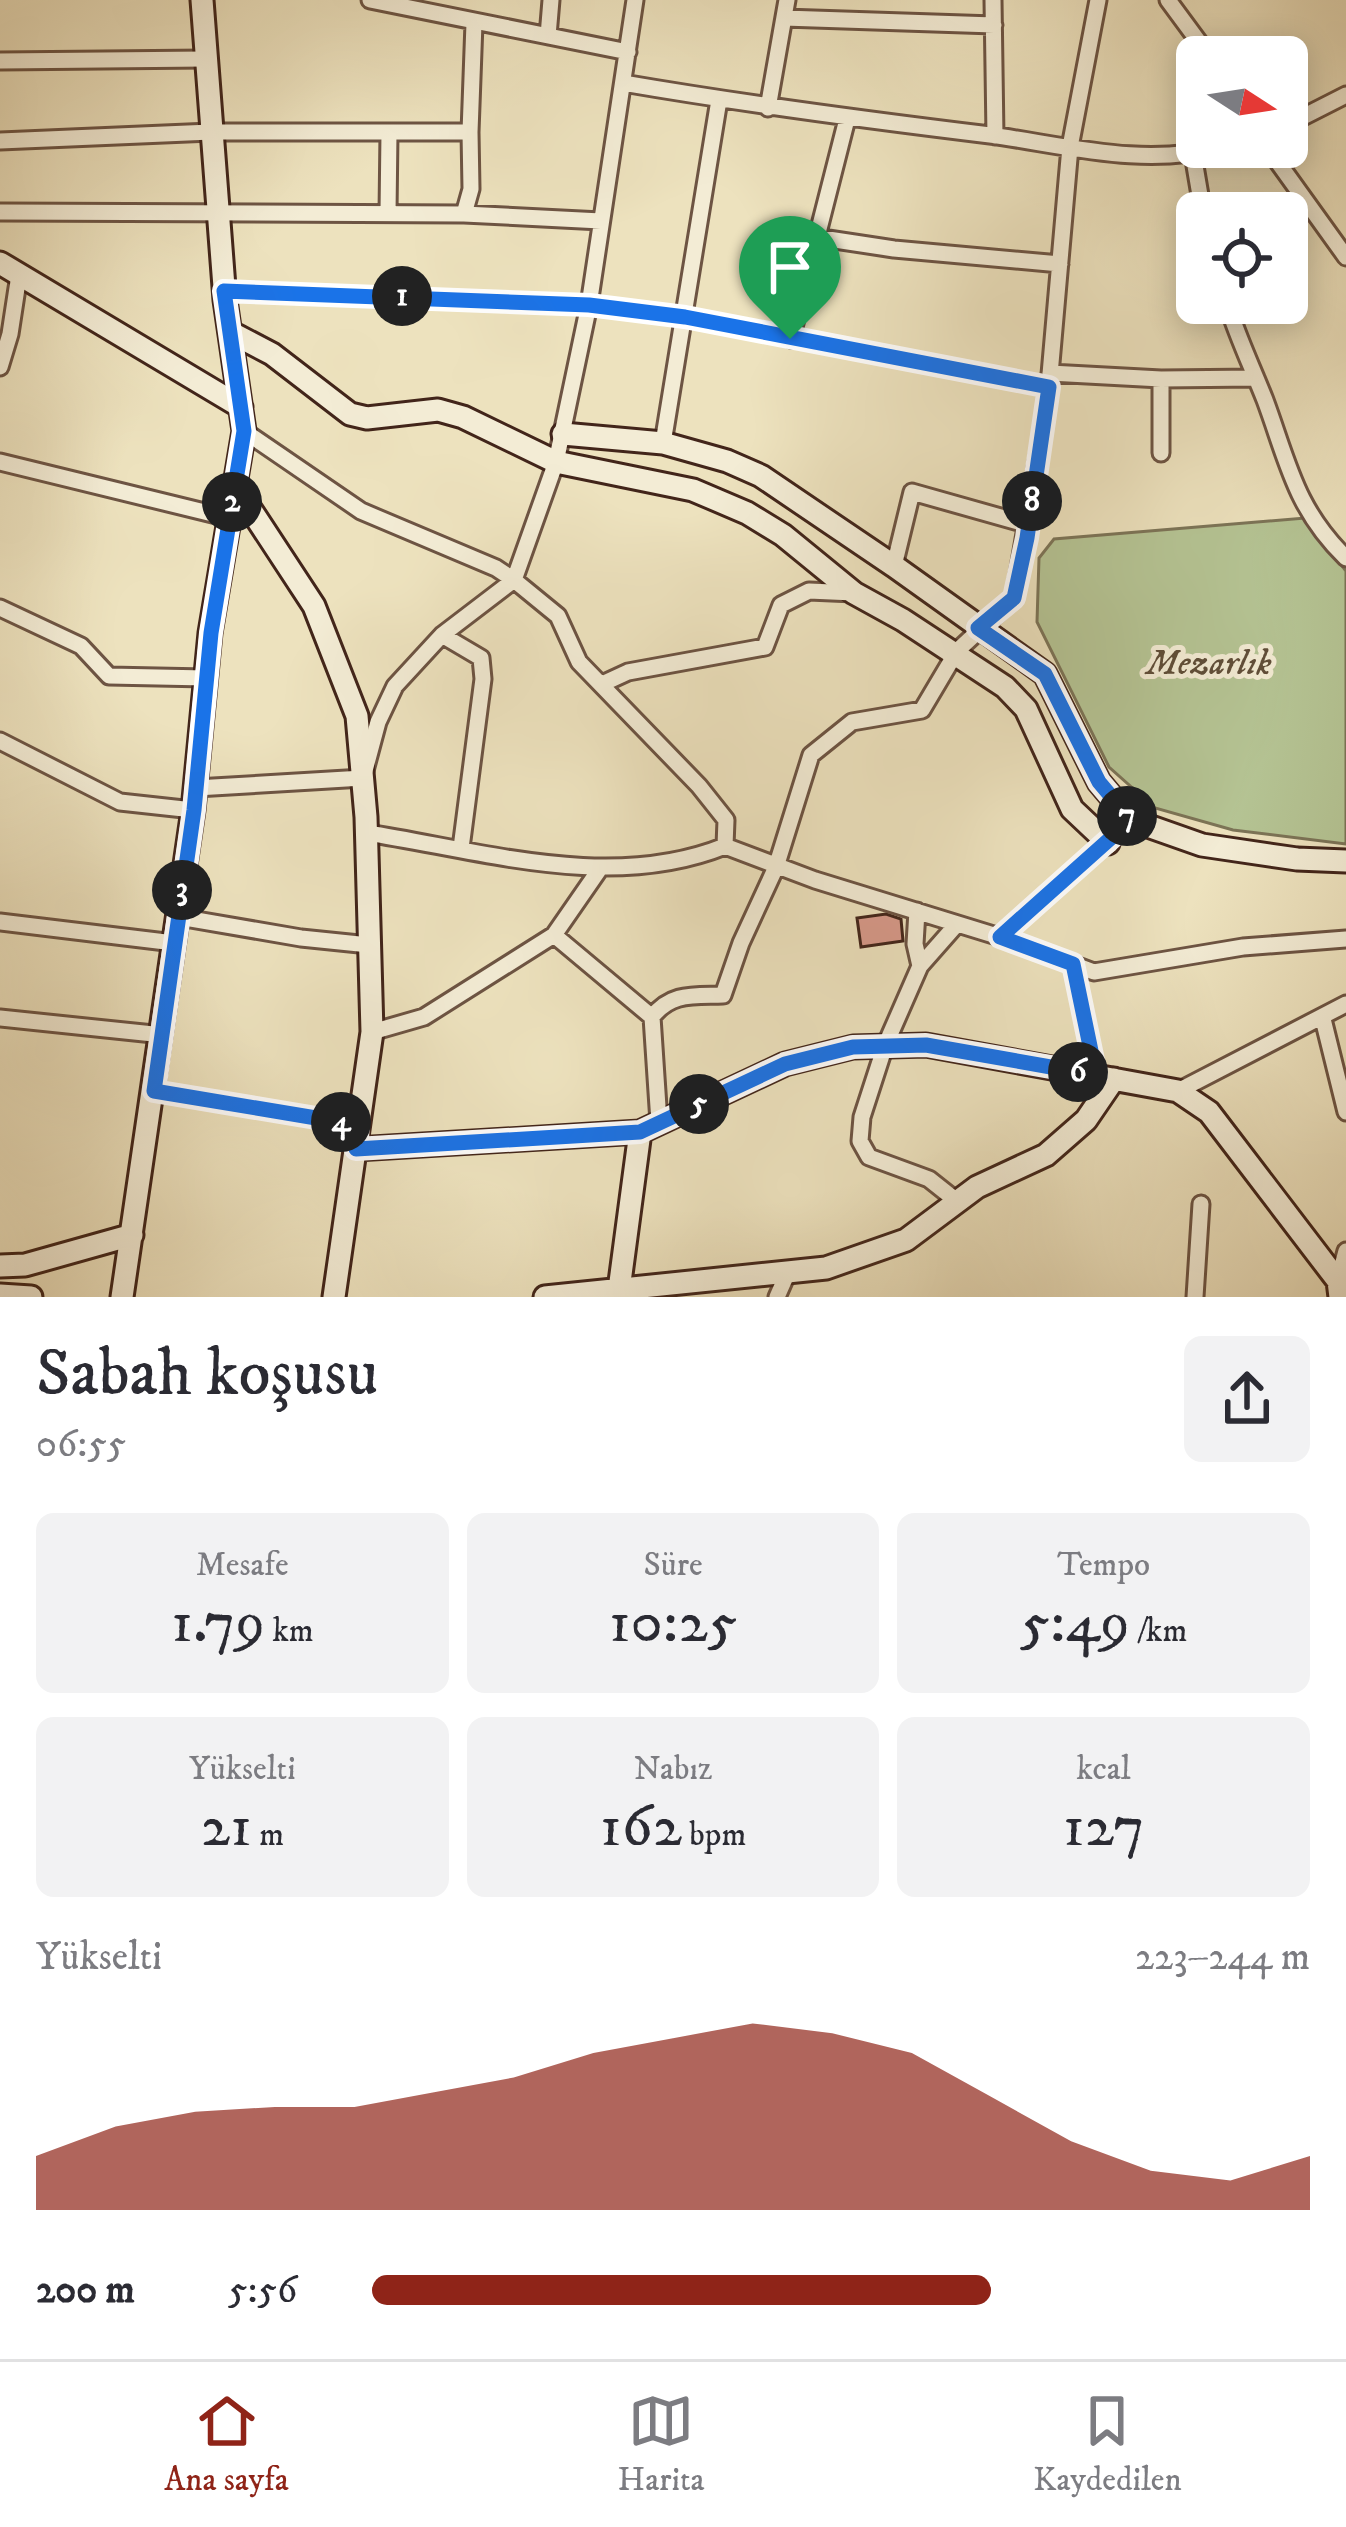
<!DOCTYPE html>
<html lang="tr">
<meta charset="utf-8">
<style>
body{margin:0;font-family:"IM FELL DW Pica",serif;background:#f2f2f3;color:#2b2b33;height:100vh;display:flex;flex-direction:column;font-size:45px;white-space:nowrap}
*{box-sizing:border-box;margin:0}
p{font-size:39px;color:#7c7c81}
.icon{flex:none;width:66px;height:66px;fill:none;stroke:currentColor;stroke-width:2;stroke-linecap:round;stroke-linejoin:round}
.map{position:relative;height:1297px;overflow:hidden}
.details{display:flex;flex-direction:column;background:#fff;flex:1}
.details>*{flex:none}
.needle{width:78px;rotate:102deg}
.controls{position:absolute;left:1176px;top:36px;display:grid;gap:24px}
.controls a{display:grid;place-items:center;width:132px;height:132px;border-radius:18px;background:#fff;box-shadow:0 6px 30px #0003;font-size:60px}
.pin{position:absolute;display:grid;place-items:center;width:102px;height:102px;color:#fff;margin:-123px -51px;border-radius:50% 50% 50% 0;rotate:-45deg;box-shadow:0 0 12px #0007}
.pin .icon{rotate:45deg}
.km{position:absolute;width:60px;height:60px;margin:-30px;border-radius:50%;background:#222;color:#fff;font-size:33px;line-height:60px;text-align:center}
.round{display:grid;place-items:center;flex:none;width:126px;height:126px;border-radius:18px;background:#f2f2f3}
.overview{display:flex;align-items:center;justify-content:space-between;height:204px;padding:0 36px}
h1{font-size:66px;font-weight:600;line-height:90px}
.metrics{display:grid;grid-template-columns:repeat(3,1fr);gap:18px;height:204px;padding:12px 36px}
.metrics div{display:grid;align-content:center;border-radius:18px;background:#f2f2f3;text-align:center}
.metrics b{font-size:60px;font-weight:600}
.metrics small{font-size:33px;font-weight:400}
.metrics p{font-size:33px}
.chart{height:336px;padding:24px 36px}
.chart p{display:flex;justify-content:space-between}
.chart svg{width:100%;height:216px;margin-top:12px;fill:#8f2418;opacity:.7}
ul{padding:0 36px;list-style:none;font-size:39px}
li{display:grid;grid-template-columns:192px 144px 1fr;align-items:center;height:90px}
li i{height:30px;border-radius:15px;background:#8f2418}
.tabs{display:flex;justify-content:space-around;align-items:center;height:168px;border-top:3px solid #e1e1e2;background:#fff;font-size:33px;color:#7c7c81}
.tabs a{display:grid;justify-items:center;gap:6px}
.tabs .current{color:#8f2418}
.map>svg:first-child{display:block}
.green{fill:#b5c494;stroke:#7c7457;stroke-width:3}
.building{fill:#d89a8b;stroke:#42251a;stroke-width:3}
.lines{fill:none;stroke-linecap:round;stroke-linejoin:round}
.street-casing{stroke:#6d5443;stroke-width:21}
.secondary-casing{stroke:#42251a;stroke-width:27}
.street{stroke:#f3ecd5;stroke-width:15}
.secondary{stroke:#f3ecd5;stroke-width:21}
.route-casing{stroke:#fff;stroke-width:24}
.route{stroke:#1a73e8;stroke-width:15}
.labels{text-anchor:middle;dominant-baseline:central;stroke-width:10;stroke-linejoin:round;paint-order:stroke}
.park-label{font-size:36px;font-style:italic;fill:#5f4d38;stroke:#f3ecd5}
</style>
<div class="map">
<svg width="1346" height="1297" viewBox="0 0 1346 1297">
<rect width="100%" height="100%" fill="#ede2be"/>
<filter id="stains"><feTurbulence type="fractalNoise" baseFrequency=".00167" numOctaves="4"/><feColorMatrix values="0 0 0 0 .2 0 0 0 0 .09 0 0 0 0 .02 0 0 0 .5 -.17"/></filter>
<radialGradient id="worn" r=".72"><stop offset=".6" stop-color="#630" stop-opacity="0"/><stop offset="1" stop-color="#630" stop-opacity=".3"/></radialGradient>
<!-- green -->
<path class="green" d="M 1305,518 L 1346,571 L 1346,844 L 1233,830 L 1155,808 L 1109,767 L 1037,622 L 1039,558 L 1054,539 Z"/>
<!-- building -->
<path class="building" d="M 886,914 L 901,919 L 903,941 L 861,947 L 857,918 Z"/>
<g class="lines">
<!-- street casing -->
<g class="street-casing">
<path id="street" d="M 370,0 L 628,52
M 993,0 L 995,136
M 1168,0 L 1210,57
M 784,18 L 994,25
M 548,36 L 551,0
M 0,61 L 205,59
M 623,83 C 745,104 867,120 990,135 C 1064,145 1145,168 1219,147
M 768,108 L 787,0
M 1287,125 L 1346,95
M 0,141 L 211,132 L 470,132 L 474,23
M 1267,147 L 1346,257
M 1193,154 L 1203,213
M 0,212 L 464,214 L 601,221
M 388,213 L 389,133
M 464,214 L 471,189 L 470,132
M 815,237 L 894,249 L 1060,264
M 224,291 L 589,305 L 685,317 L 1049,387
M 1227,303 C 1237,336 1252,367 1265,400 C 1288,462 1295,508 1346,558
M 791,339 L 847,119
M 0,367 L 10,334 L 19,275
M 1050,373 L 1161,379 L 1256,378
M 244,431 L 361,511 L 496,568 L 514,580 L 558,616 L 579,662 L 699,786 L 726,820 L 725,846
M 663,443 L 719,100
M 1161,453 L 1161,379
M 0,462 L 229,518
M 894,566 L 912,492 L 1029,525
M 0,608 L 81,646 L 109,676 L 206,678
M 442,635 L 481,658 L 483,679 L 461,848
M 602,684 L 628,672 L 765,647 L 781,605 L 809,591 L 854,593
M 0,741 L 120,802 L 193,810
M 196,788 L 363,778 L 378,722 L 395,686 L 442,635 L 514,580 L 556,462 L 589,305 L 635,0
M 367,833 C 483,851 611,892 725,846 L 815,880 L 1000,937 L 1131,820
M 917,911 L 915,944 L 920,966
M 179,917 L 301,938 L 369,945
M 0,922 L 174,943
M 957,924 L 920,966 L 885,1046 L 862,1117 L 860,1141 L 869,1157 L 929,1179 L 958,1202
M 554,935 L 652,1017
M 1000,937 L 1094,972 L 1243,947 L 1346,939
M 1074,964 L 1096,1075
M 0,1018 L 163,1035
M 1323,1019 L 1346,1112
M 372,1032 L 424,1017 L 554,935 L 599,870
M 154,1091 L 358,1125
M 1178,1091 L 1346,1004
M 659,1122 L 652,1017 C 671,992 694,996 723,995 L 741,943 L 776,867 L 811,755 L 852,722 L 922,710 L 957,651 L 1014,598 L 1048,397 L 1070,147 L 1098,0
M 1338,1281 L 1346,1251
M 777,1297 L 788,1272
M 1195,1297 L 1201,1204"/>
</g>
<!-- secondary casing -->
<g class="secondary-casing">
<path id="secondary" d="M 0,263 L 241,407
M 230,332 L 272,354 L 350,414 L 367,418 L 438,410 L 463,417 L 556,462 L 693,490 L 747,513 L 783,535 L 854,593 L 903,620 L 1005,687 L 1026,709 L 1072,809 L 1108,843
M 563,434 L 663,443 L 727,461 L 761,476 L 894,566 L 1045,674 L 1099,782 L 1131,820 L 1202,845 L 1297,859 L 1346,861
M 234,484 L 314,606 L 357,716 L 366,817 L 372,1032 L 334,1297
M 356,1149 L 640,1132 L 785,1064 L 853,1047 L 926,1045 L 1178,1091 L 1209,1112 L 1338,1281 L 1340,1297
M 0,1266 L 25,1265 L 132,1235
M 0,1295 L 31,1297
M 122,1297 L 193,810 L 210,633 L 244,431 L 225,300 L 202,0
M 545,1297 L 826,1268 L 906,1240 L 977,1187 L 1046,1155 L 1086,1120 L 1114,1079
M 618,1297 L 640,1132"/>
</g>
<!-- street -->
<use href="#street" class="street"/>
<!-- secondary -->
<use href="#secondary" class="secondary"/>
</g>
<g class="lines">
<!-- route casing -->
<g class="route-casing">
<path id="route" d="M 224,291 L 589,305 L 685,317 L 1049,387 L 1027,538 L 1014,598 L 978,628 L 1045,674 L 1099,782 L 1131,820 L 1000,937 L 1073,964 L 1096,1075 L 926,1045 L 853,1047 L 785,1064 L 640,1132 L 356,1149 L 358,1125 L 154,1091 L 194,810 L 211,633 L 244,431 Z"/>
</g>
<!-- route -->
<use href="#route" class="route"/>
</g>
<g class="labels">
<!-- park labels -->
<g class="park-label">
<text x="1209" y="663">Mezarlık</text>
</g>
</g>
<rect width="100%" height="100%" filter="url(#stains)"/>
<rect width="100%" height="100%" fill="url(#worn)"/>
</svg>
<div class="controls">
<a><svg class="needle" viewBox="-14 -14 28 28"><path d="M0-13l5 13h-10z" fill="#e53935"/><path d="M0 13l5-13h-10z" fill="#7c7c81"/></svg></a>
<a><svg class="icon" aria-label="locate" viewBox="0 0 24 24"><circle cx="12" cy="12" r="6"/><path d="M12 2v4M12 18v4M2 12h4M18 12h4"/></svg></a>
</div>
<div class="pin" style="left:790px;top:339px;background:#1e9e55"><svg class="icon" aria-label="arrive" viewBox="0 0 24 24"><path d="M6 21V4h12l-3 4 3 4H6"/></svg></div>
<b class="km" style="left:402px;top:296px">1</b>
<b class="km" style="left:232px;top:502px">2</b>
<b class="km" style="left:182px;top:890px">3</b>
<b class="km" style="left:341px;top:1122px">4</b>
<b class="km" style="left:699px;top:1104px">5</b>
<b class="km" style="left:1078px;top:1072px">6</b>
<b class="km" style="left:1127px;top:816px">7</b>
<b class="km" style="left:1032px;top:501px">8</b>
</div>
<section class="details">
<div class="overview"><div><h1>Sabah koşusu</h1><p>06:55</p></div><a class="round"><svg class="icon" aria-label="share" viewBox="0 0 24 24"><path d="M12 15V3M7 8l5-5 5 5M5 13v7h14v-7"/></svg></a></div>
<div class="metrics">
<div><p>Mesafe</p><b>1.79<small> km</small></b></div>
<div><p>Süre</p><b>10:25</b></div>
<div><p>Tempo</p><b>5:49<small> /km</small></b></div>
</div>
<div class="metrics">
<div><p>Yükselti</p><b>21<small> m</small></b></div>
<div><p>Nabız</p><b>162<small> bpm</small></b></div>
<div><p>kcal</p><b>127</b></div>
</div>
<div class="chart"><p><span>Yükselti</span>223–244 m</p>
<svg viewBox="0 0 160 44" preserveAspectRatio="none"><path d="M0 44V33L10 27L20 24L30 23L40 23L50 20L60 17L70 12L80 9L90 6L100 8L110 12L120 21L130 30L140 36L150 38L160 33V44z"/></svg>
</div>
<ul>
<li><b>200 m</b>5:56<i style="width:66%"></i></li>
</ul>
</section>
<nav class="tabs">
<a class="current"><svg class="icon" aria-label="home" viewBox="0 0 24 24"><path d="M3 11l9-7 9 7M6 9v11h12V9"/></svg>Ana sayfa</a>
<a><svg class="icon" aria-label="map" viewBox="0 0 24 24"><path d="M3 6l6-2 6 2 6-2v14l-6 2-6-2-6 2zM9 4v14M15 6v14"/></svg>Harita</a>
<a><svg class="icon" aria-label="saved" viewBox="0 0 24 24"><path d="M7 4h10v16l-5-4-5 4z"/></svg>Kaydedilen</a>
</nav>
